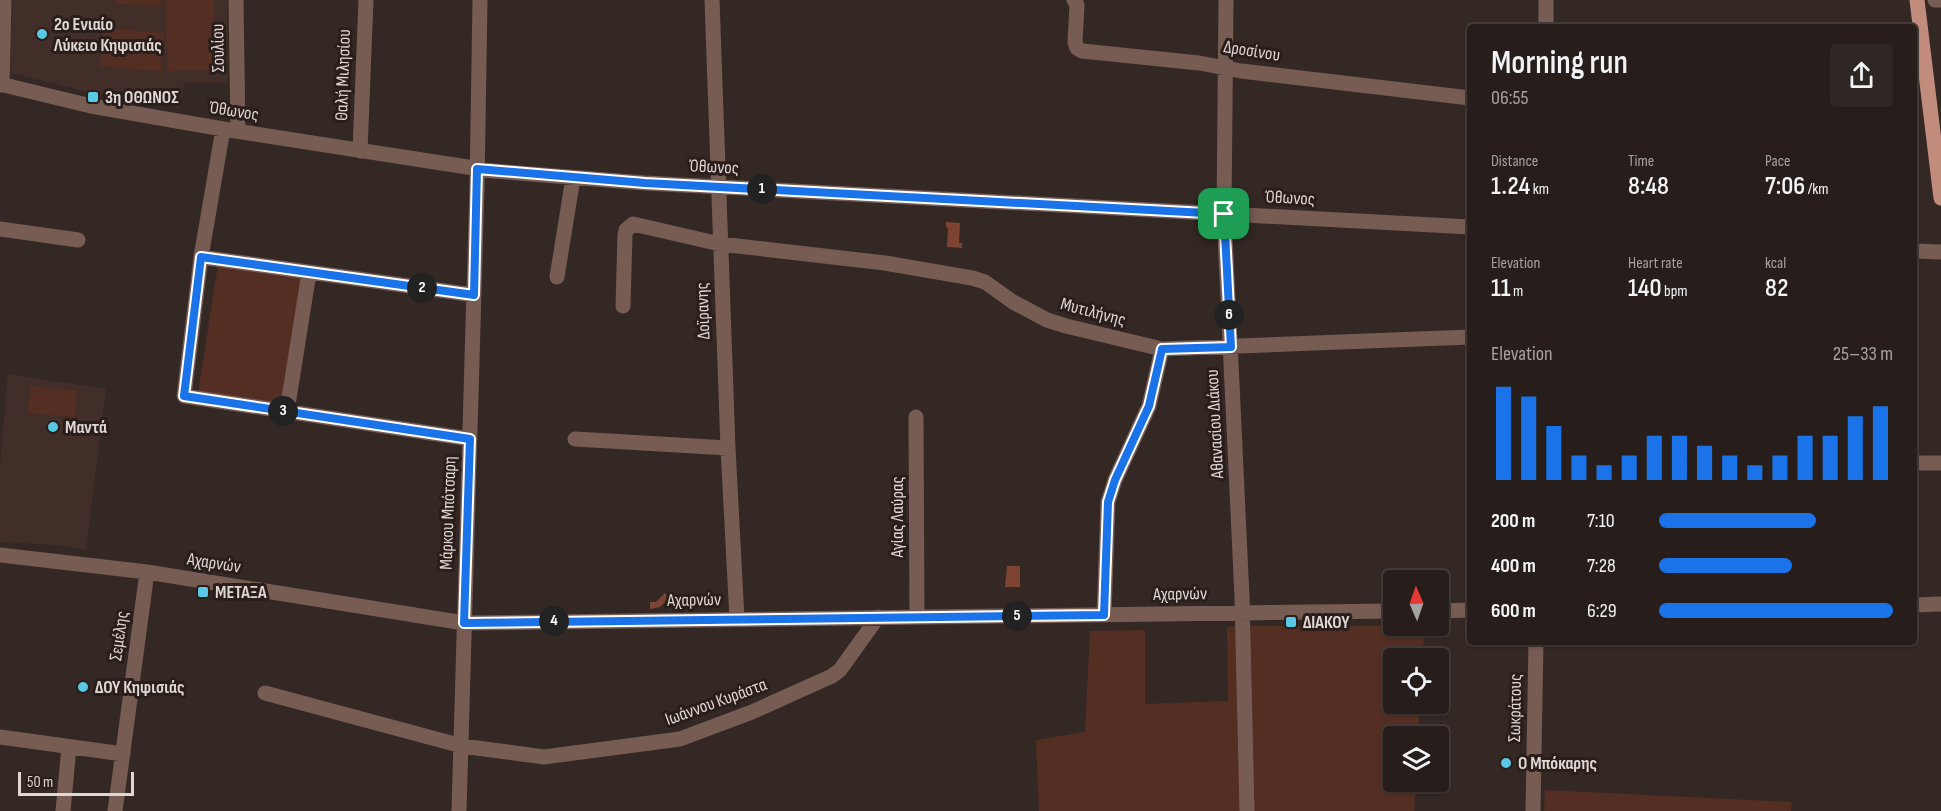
<!DOCTYPE html>
<meta charset="utf-8">
<style>
body{margin:0;font-family:"Sofia Sans Condensed",sans-serif;background:#2f2724;color:#f1f3f6;height:100vh;display:flex;flex-direction:column;font-size:22px;white-space:nowrap}
*{box-sizing:border-box;margin:0}
p{font-size:20px;color:#a4a2a3}
.icon{flex:none;width:33px;height:33px;fill:none;stroke:currentColor;stroke-width:2;stroke-linecap:round;stroke-linejoin:round}
.map{position:relative;flex:1;overflow:hidden}
.drawer{position:absolute;left:1467px;top:24px;width:450px;height:621px;display:flex;flex-direction:column;background:#271e1b;border-radius:6px;box-shadow:0 2px 4px #0004,0 0 0 2px #433c3a}
.drawer>*{flex:none}
.needle{width:39px;rotate:358deg}
.controls{position:absolute;left:1383px;top:570px;display:grid;gap:12px}
.controls a{display:grid;place-items:center;width:66px;height:66px;border-radius:6px;background:#271e1b;box-shadow:0 2px 4px #0004,0 0 0 2px #433c3a;font-size:30px}
.scale{position:absolute;left:18px;bottom:15px;width:116px;box-sizing:border-box;padding-left:6px;border:3px solid #dfd7d4;border-top:0;font-size:16px;line-height:21px;white-space:nowrap;color:#dfd7d4;-webkit-text-stroke:4px #2a1e1b;paint-order:stroke}
.pin{position:absolute;display:grid;place-items:center;width:51px;height:51px;color:#fff;margin:-26px;border-radius:12px;box-shadow:0 3px 9px #0006}
.km{position:absolute;width:30px;height:30px;margin:-15px;border-radius:50%;background:#222;color:#fff;font-size:16px;line-height:30px;text-align:center}
.round{display:grid;place-items:center;flex:none;width:63px;height:63px;border-radius:6px;background:#2f2724}
.headline{display:flex;align-items:center;justify-content:space-between;height:102px;padding:0 24px}
h1{font-size:33px;font-weight:600;line-height:45px}
.stats{display:grid;grid-template-columns:repeat(3,1fr);gap:9px;height:102px;padding:6px 24px}
.stats div{display:grid;align-content:center}
.stats b{font-size:26px;font-weight:600}
.stats small{font-size:16px;font-weight:400}
.stats p{font-size:16px}
.chart{height:168px;padding:12px 24px}
.chart p{display:flex;justify-content:space-between}
.chart svg{width:100%;height:108px;margin-top:6px;stroke:#1a73e8;stroke-width:6}
ul{padding:0 24px;list-style:none;font-size:20px}
li{display:grid;grid-template-columns:96px 72px 1fr;align-items:center;height:45px}
li i{height:15px;border-radius:8px;background:#1a73e8}
.map>svg:first-child{display:block}
.built{fill:#412e29}
.green{fill:#542e22}
.water{fill:#7d4433}
.lines{fill:none;stroke-linecap:round;stroke-linejoin:round}
.minor{stroke:#775c54;stroke-width:15}
.major{stroke:#c28c7c;stroke-width:15}
.route-casing{stroke:#fff;stroke-width:12}
.route{stroke:#1a73e8;stroke-width:8}
.poi-dot{fill:#59c8e5;stroke:#2a1e1b;stroke-width:2}
.labels{text-anchor:middle;dominant-baseline:central;stroke-width:6;stroke-linejoin:round;paint-order:stroke}
.poi-label{font-size:18px;font-weight:bold;fill:#dfd7d4;stroke:#2a1e1b;text-anchor:start}
.street-label{font-size:18px;fill:#dfd7d4;stroke:#2a1e1b}
</style>
<div class="map">
<svg width="1941" height="811" viewBox="0 0 1941 811">
<rect width="100%" height="100%" fill="#342824"/>
<!-- built -->
<path class="built" d="M 12,0 L 227,0 L 228,83 L 184,83 L 180,108 L 97,94 L 10,73 Z
M 8,374 L 106,389 L 86,550 L 56,545 L 0,542 L 0,464 Z"/>
<!-- green -->
<path class="green" d="M 115,0 L 161,0 L 161,5 L 115,4 Z
M 166,0 L 214,0 L 214,70 L 167,71 Z
M 103,28 L 164,33 L 161,71 L 100,66 Z
M 218,264 L 302,277 L 282,406 L 198,393 Z
M 30,386 L 77,391 L 75,417 L 28,413 Z
M 1248,626 L 1424,626 L 1423,658 L 1394,658 L 1394,704 L 1420,704 L 1418,736 L 1394,736 L 1394,782 L 1416,782 L 1414,811 L 1039,811 L 1036,740 L 1085,732 L 1090,631 L 1145,630 L 1145,704 L 1228,701 L 1227,627 Z
M 1545,790 L 1792,802 L 1791,811 L 1544,811 Z"/>
<!-- water -->
<path class="water" d="M 946,222 L 960,223 L 959,243 L 962,243 L 962,248 L 947,247 L 948,228 L 946,227 Z
M 1007,566 L 1020,566 L 1020,587 L 1005,587 Z
M 665,593 L 669,598 L 660,607 L 650,609 L 650,602 L 656,602 Z"/>
<g class="lines">
<!-- minor -->
<path class="minor" d="M 236,0 L 238,131
M 712,0 L 728,448 L 737,619
M 1074,0 L 1077,5 L 1075,42 L 1077,48 L 1082,51 L 1199,63 L 1241,71 L 1470,98
M 1226,0 L 1224,214 L 1242,597 L 1247,811
M 1935,0 L 1941,0
M 1546,27 L 1546,0
M 0,84 L 91,106 L 223,129 L 493,171 L 645,183 L 1470,227
M 2,85 L 4,0
M 223,129 L 201,257 L 184,396 L 470,439
M 360,151 L 366,0
M 0,229 L 78,240
M 1914,251 L 1941,252
M 201,257 L 474,295
M 557,277 L 573,178
M 623,306 L 625,235 L 626,230 L 633,224 L 720,244 L 885,263 L 972,278 L 985,282 L 1013,302 L 1047,320 L 1066,326 L 1162,349 L 1470,337
M 287,411 L 309,273
M 916,417 L 917,617
M 575,439 L 728,448
M 1914,463 L 1941,463
M 0,555 L 147,572 L 464,623 L 1394,611
M 1914,605 L 1941,604
M 1438,611 L 1470,610
M 1104,615 L 1108,502 L 1115,480 L 1149,406 L 1162,349
M 265,693 L 462,746 L 544,757 L 680,739 L 752,712 L 832,676 L 840,670 L 878,617
M 0,737 L 123,754
M 63,811 L 69,747
M 115,811 L 147,572
M 459,811 L 477,187 L 480,0
M 1533,811 L 1536,642"/>
<!-- major -->
<path class="major" d="M 1917,0 L 1941,198"/>
</g>
<g class="lines">
<!-- route casing -->
<g class="route-casing">
<path id="route" d="M 477,169 L 645,183 L 1224,214 L 1231,347 L 1162,349 L 1149,406 L 1115,480 L 1108,502 L 1104,615 L 464,623 L 470,439 L 184,396 L 201,257 L 474,295 Z"/>
</g>
<!-- route -->
<use href="#route" class="route"/>
</g>
<!-- markers -->
<g class="poi-dot">
<circle cx="42" cy="34" r="6"/>
<rect x="87" y="91" width="12" height="12" rx="3"/>
<circle cx="53" cy="427" r="6"/>
<rect x="197" y="586" width="12" height="12" rx="3"/>
<rect x="1285" y="616" width="12" height="12" rx="3"/>
<circle cx="83" cy="687" r="6"/>
<circle cx="1506" cy="763" r="6"/>
</g>
<g class="labels">
<!-- poi labels -->
<g class="poi-label">
<text x="54" y="24">2ο Ενιαίο<tspan x="54" dy="21">Λύκειο Κηφισιάς</tspan></text>
<text x="105" y="97">3η ΟΘΩΝΟΣ</text>
<text x="65" y="427">Μαντά</text>
<text x="215" y="592">ΜΕΤΑΞΑ</text>
<text x="1303" y="622">ΔΙΑΚΟΥ</text>
<text x="95" y="687">ΔΟΥ Κηφισιάς</text>
<text x="1518" y="763">Ο Μπόκαρης</text>
</g>
<!-- street labels -->
<g class="street-label">
<text transform="translate(218 48) rotate(-91)">Σουλίου</text>
<text transform="translate(1252 51) rotate(9)">Δροσίνου</text>
<text transform="translate(343 75) rotate(-88)">Θαλή Μιλησίου</text>
<text transform="translate(234 111) rotate(9)">Όθωνος</text>
<text transform="translate(714 167) rotate(3)">Όθωνος</text>
<text transform="translate(1290 198) rotate(3)">Όθωνος</text>
<text transform="translate(703 311) rotate(-92)">Δοϊρανης</text>
<text transform="translate(1093 312) rotate(15)">Μυτιλήνης</text>
<text transform="translate(1215 424) rotate(-93)">Αθανασίου Διάκου</text>
<text transform="translate(448 513) rotate(-88)">Μάρκου Μπότσαρη</text>
<text transform="translate(897 517) rotate(-90)">Αγίας Λαύρας</text>
<text transform="translate(214 563) rotate(9)">Αχαρνών</text>
<text transform="translate(1180 594) rotate(-1)">Αχαρνών</text>
<text transform="translate(694 600) rotate(-1)">Αχαρνών</text>
<text transform="translate(119 636) rotate(-82)">Σεμέλης</text>
<text transform="translate(716 702) rotate(-20)">Ιωάννου Κυράστα</text>
<text transform="translate(1515 708) rotate(-89)">Σωκράτους</text>
</g>
</g>
</svg>
<div class="controls">
<a><svg class="needle" viewBox="-14 -14 28 28"><path d="M0-13l5 13h-10z" fill="#e53935"/><path d="M0 13l5-13h-10z" fill="#a4a2a3"/></svg></a>
<a><svg class="icon" aria-label="locate" viewBox="0 0 24 24"><circle cx="12" cy="12" r="6"/><path d="M12 2v4M12 18v4M2 12h4M18 12h4"/></svg></a>
<a><svg class="icon" aria-label="layers" viewBox="0 0 24 24"><path d="M12 4l9 5-9 5-9-5zM3 14l9 5 9-5"/></svg></a>
</div>
<div class="scale">50 m</div>
<div class="pin" style="left:1224px;top:214px;background:#1e9e55"><svg class="icon" aria-label="arrive" viewBox="0 0 24 24"><path d="M6 21V4h12l-3 4 3 4H6"/></svg></div>
<b class="km" style="left:762px;top:189px">1</b>
<b class="km" style="left:422px;top:288px">2</b>
<b class="km" style="left:283px;top:411px">3</b>
<b class="km" style="left:554px;top:621px">4</b>
<b class="km" style="left:1017px;top:616px">5</b>
<b class="km" style="left:1229px;top:315px">6</b>
<section class="drawer">
<div class="headline"><div><h1>Morning run</h1><p>06:55</p></div><a class="round"><svg class="icon" aria-label="share" viewBox="0 0 24 24"><path d="M12 15V3M7 8l5-5 5 5M5 13v7h14v-7"/></svg></a></div>
<div class="stats">
<div><p>Distance</p><b>1.24<small> km</small></b></div>
<div><p>Time</p><b>8:48</b></div>
<div><p>Pace</p><b>7:06<small> /km</small></b></div>
</div>
<div class="stats">
<div><p>Elevation</p><b>11<small> m</small></b></div>
<div><p>Heart rate</p><b>140<small> bpm</small></b></div>
<div><p>kcal</p><b>82</b></div>
</div>
<div class="chart"><p><span>Elevation</span>25–33 m</p>
<svg viewBox="0 0 160 44" preserveAspectRatio="none"><path d="M5 44V6M15 44V10M25 44V22M35 44V34M45 44V38M55 44V34M65 44V26M75 44V26M85 44V30M95 44V34M105 44V38M115 44V34M125 44V26M135 44V26M145 44V18M155 44V14"/></svg>
</div>
<ul>
<li><b>200 m</b>7:10<i style="width:67%"></i></li>
<li><b>400 m</b>7:28<i style="width:57%"></i></li>
<li><b>600 m</b>6:29<i style="width:100%"></i></li>
</ul>
</section>
</div>
